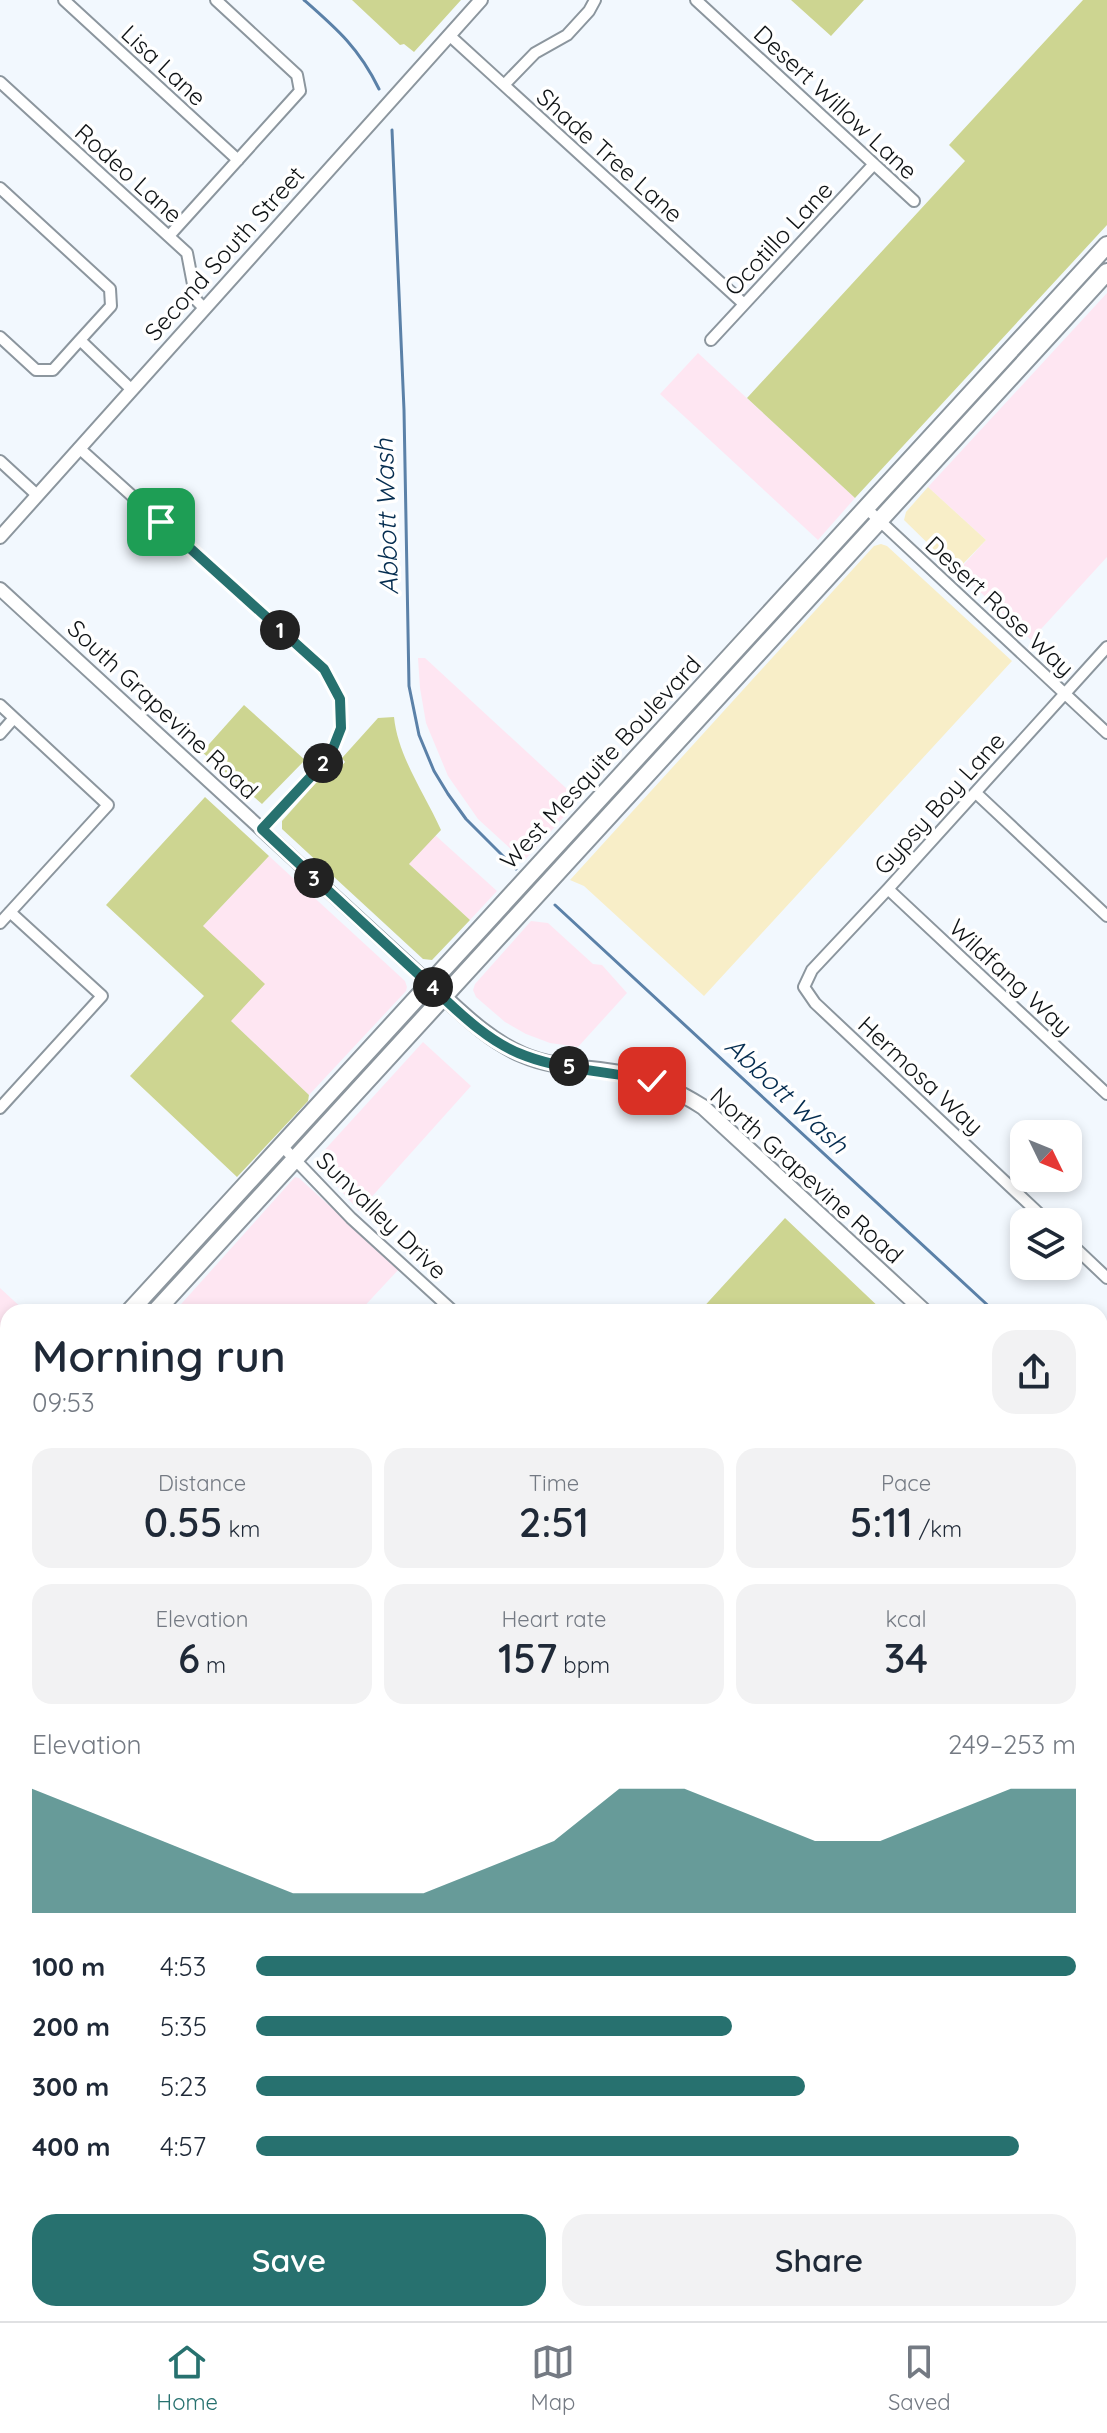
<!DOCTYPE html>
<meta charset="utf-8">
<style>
body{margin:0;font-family:Quicksand,sans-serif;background:#f2f2f3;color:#1f2937;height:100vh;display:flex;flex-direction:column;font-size:30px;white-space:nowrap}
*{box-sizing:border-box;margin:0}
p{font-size:26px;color:#747a83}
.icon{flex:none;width:44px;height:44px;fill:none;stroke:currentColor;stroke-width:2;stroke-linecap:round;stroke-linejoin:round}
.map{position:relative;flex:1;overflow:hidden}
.drawer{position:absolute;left:0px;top:1304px;width:1108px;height:1018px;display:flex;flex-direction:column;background:#fff;border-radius:24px 24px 0 0;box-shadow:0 4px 12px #0003}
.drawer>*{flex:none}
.needle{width:52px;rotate:133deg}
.controls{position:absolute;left:1010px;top:1120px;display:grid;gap:16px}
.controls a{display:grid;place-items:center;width:72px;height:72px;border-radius:16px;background:#fff;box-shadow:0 4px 12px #0003;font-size:40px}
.pin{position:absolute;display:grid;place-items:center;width:68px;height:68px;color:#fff;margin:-34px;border-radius:16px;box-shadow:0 4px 12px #0006}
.km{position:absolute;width:40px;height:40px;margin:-20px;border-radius:50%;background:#222;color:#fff;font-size:22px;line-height:40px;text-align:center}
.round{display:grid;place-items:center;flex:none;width:84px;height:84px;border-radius:24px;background:#f2f2f3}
.head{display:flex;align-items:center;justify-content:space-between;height:136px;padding:0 32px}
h1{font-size:44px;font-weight:600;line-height:60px}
.metrics{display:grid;grid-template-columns:repeat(3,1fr);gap:12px;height:136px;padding:8px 32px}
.metrics div{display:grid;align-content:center;border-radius:20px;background:#f2f2f3;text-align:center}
.metrics b{font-size:40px;font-weight:600}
.metrics small{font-size:22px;font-weight:400}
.metrics p{font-size:22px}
.chart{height:224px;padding:16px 32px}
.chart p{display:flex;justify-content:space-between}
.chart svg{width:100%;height:144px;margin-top:8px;fill:#27716f;opacity:.7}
.action{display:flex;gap:16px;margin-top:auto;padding:16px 32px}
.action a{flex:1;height:92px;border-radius:24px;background:#27716f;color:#fff;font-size:32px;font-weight:600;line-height:92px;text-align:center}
.action a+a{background:#f2f2f3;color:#1f2937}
ul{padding:0 32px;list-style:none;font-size:26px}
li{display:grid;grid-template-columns:128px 96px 1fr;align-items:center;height:60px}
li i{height:20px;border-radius:10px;background:#27716f}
.tabs{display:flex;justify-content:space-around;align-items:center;height:112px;border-top:2px solid #e0e1e3;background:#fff;font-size:22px;color:#747a83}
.tabs a{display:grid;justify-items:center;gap:4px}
.tabs .current{color:#27716f}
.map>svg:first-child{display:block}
.commercial{fill:#fee6f2}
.built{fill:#ddeefc}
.green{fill:#cdd591}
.sand{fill:#f8eec8}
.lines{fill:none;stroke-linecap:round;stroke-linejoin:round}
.stream{stroke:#5b81a8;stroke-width:3}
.minor-casing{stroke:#8c969e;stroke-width:14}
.tertiary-casing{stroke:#8c969e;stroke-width:16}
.secondary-casing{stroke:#8c969e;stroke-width:18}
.primary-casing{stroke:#8c969e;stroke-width:20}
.motorway-casing{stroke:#8c969e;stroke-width:22}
.minor{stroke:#fff;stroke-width:10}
.tertiary{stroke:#fff;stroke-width:12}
.secondary{stroke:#fff;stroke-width:14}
.primary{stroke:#fff;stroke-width:16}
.motorway{stroke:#fff;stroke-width:18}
.route-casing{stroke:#fff;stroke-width:16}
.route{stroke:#27716f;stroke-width:10}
.labels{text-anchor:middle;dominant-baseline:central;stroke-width:7;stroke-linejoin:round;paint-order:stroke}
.street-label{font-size:24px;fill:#0f1315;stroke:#fff}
.water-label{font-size:26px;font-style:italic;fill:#042c4f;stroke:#fff}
</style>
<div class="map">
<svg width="1107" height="2321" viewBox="0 0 1107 2321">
<rect width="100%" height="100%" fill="#f2f8fe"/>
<!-- commercial -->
<path class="commercial" d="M 1107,293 L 1107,557 L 1031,640 L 958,571 L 986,540 L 928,487 Z
M 698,353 L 855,498 L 818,540 L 660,394 Z
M 418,658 L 425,658 L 579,800 L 524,861 L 478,819 L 448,776 L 426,723 L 420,688 Z
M 435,835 L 497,891 L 470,920 L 409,864 Z
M 269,856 L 405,981 L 407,987 L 406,991 L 309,1095 L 231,1021 L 203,926 Z
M 531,921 L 548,923 L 593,964 L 602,965 L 627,993 L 578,1047 L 550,1043 L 526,1034 L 505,1022 L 476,997 L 473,990 L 475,984 Z
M 423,1042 L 471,1086 L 359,1211 L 320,1167 L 320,1155 Z
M 295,1177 L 299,1178 L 399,1269 L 359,1312 L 174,1312 Z
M 0,1288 L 26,1312 L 8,1312 L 8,1425 L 0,1433 Z
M 8,1492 L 8,1754 L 0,1762 L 0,1501 Z
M 1107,2014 L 1107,2207 L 1100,2215 L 1100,2020 Z
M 918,2314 L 1010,2314 L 1004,2321 L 926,2321 Z"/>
<!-- built -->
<path class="built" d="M 8,2011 L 8,2258 L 0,2250 L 0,2020 Z
M 68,2314 L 222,2314 L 212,2321 L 76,2321 Z"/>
<!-- green -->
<path class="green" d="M 352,0 L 461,0 L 414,52 L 404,44 L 400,45 Z
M 791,0 L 864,0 L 831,36 Z
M 1083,0 L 1107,0 L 1107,225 L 855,498 L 747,398 L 965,161 L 949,145 Z
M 244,705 L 305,760 L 262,804 L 202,752 Z
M 394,717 C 398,757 425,794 441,830 L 409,864 L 470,920 L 432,960 L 423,959 L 282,829 L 282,821 L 322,776 L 332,777 L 345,762 L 342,758 L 378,718 Z
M 205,797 L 269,856 L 203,926 L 265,984 L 231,1021 L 309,1095 L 308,1101 L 237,1177 L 130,1076 L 204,996 L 106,905 Z
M 785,1218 L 884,1312 L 699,1312 Z
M 1100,1521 L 1107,1526 L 1107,1706 L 1100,1715 Z
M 0,1845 L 8,1852 L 8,2011 L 0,2020 Z"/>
<!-- sand -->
<path class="sand" d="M 928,487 L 986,540 L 959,568 L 951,566 L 904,520 L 906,512 Z
M 881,544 L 887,546 L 1012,661 L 704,996 L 584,886 L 570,880 L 874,546 Z"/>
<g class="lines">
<!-- stream -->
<path class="stream" d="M 304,0 C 337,29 359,48 379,89
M 392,130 L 404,410 L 409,686 L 419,735 L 434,771 L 448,794 L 466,819 L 516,869
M 555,905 L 995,1312"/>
<!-- minor casing -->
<g class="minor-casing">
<path id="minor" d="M 64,0 L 238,160
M 696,0 L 914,201
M 449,35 L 744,304
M 0,82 L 187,253 L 196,300 L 204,308
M 504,85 L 535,53 L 567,35 L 589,11 L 595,0
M 0,188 L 110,289 L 111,306 L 80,340
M 169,236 L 300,91 L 297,75 L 216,0
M 0,337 L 36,370 L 53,370 L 80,340 L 132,390
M 711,340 L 874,164
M 79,448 L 324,669 L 340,699 L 341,728 L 330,756 L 262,829
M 0,461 L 37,495
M 866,508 L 1107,733
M 0,705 L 108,805 L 0,923
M 0,734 L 14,718
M 976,793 L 1107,916
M 888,889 L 1107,1094
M 0,1108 L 102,996 L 10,912
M 282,1146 L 351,1218 L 454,1312
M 1048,1222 L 815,1003 L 804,987 L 812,970 L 888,889 L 1107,647
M 1068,1241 L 1107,1278
M 0,1824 L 8,1831"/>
</g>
<!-- tertiary casing -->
<g class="tertiary-casing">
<path id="tertiary" d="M 0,537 L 481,0
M 0,589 L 431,985
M 1100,1753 L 1107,1745
M 370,2321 L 380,2314"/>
</g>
<!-- secondary casing -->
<g class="secondary-casing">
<path id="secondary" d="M 431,985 C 459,1010 487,1040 523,1055 C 555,1069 591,1067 625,1074 C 654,1080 678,1091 703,1107 L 925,1312
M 1100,1470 L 1107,1475
M 1100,2237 L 1107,2229
M 1100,2270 L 1107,2263
M 1024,2321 L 1030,2314
M 1054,2321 L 1060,2314"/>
</g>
<!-- primary casing -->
<g class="primary-casing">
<path id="primary" d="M 129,1312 L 1107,245
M 155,1312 L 1107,272
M 0,1453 L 8,1445
M 0,1481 L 8,1472"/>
</g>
<!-- motorway casing -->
<g class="motorway-casing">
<path id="motorway" d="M 1100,1829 L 1107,1822
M 1100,1892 L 1107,1885
M 496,2321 L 505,2314
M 561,2321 L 571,2314"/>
</g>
<!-- minor -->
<use href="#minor" class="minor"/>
<!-- tertiary -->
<use href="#tertiary" class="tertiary"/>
<!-- secondary -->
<use href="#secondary" class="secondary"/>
<!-- primary -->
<use href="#primary" class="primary"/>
<!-- motorway -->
<use href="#motorway" class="motorway"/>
</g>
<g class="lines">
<!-- route casing -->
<g class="route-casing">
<path id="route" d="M 161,522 L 324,669 L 340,699 L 341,728 L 330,756 L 262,829 C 313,877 364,924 415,971 C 448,1001 483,1041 526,1056 C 566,1071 611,1071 652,1081"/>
</g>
<!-- route -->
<use href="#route" class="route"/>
</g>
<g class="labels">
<!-- street labels -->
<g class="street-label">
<text transform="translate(164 65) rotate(43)">Lisa Lane</text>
<text transform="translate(836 102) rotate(43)">Desert Willow Lane</text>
<text transform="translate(610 155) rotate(42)">Shade Tree Lane</text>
<text transform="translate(129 173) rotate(42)">Rodeo Lane</text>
<text transform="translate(778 238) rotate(-47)">Ocotillo Lane</text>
<text transform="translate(224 253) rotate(-48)">Second South Street</text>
<text transform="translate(1000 606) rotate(43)">Desert Rose Way</text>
<text transform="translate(163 709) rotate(43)">South Grapevine Road</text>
<text transform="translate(600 762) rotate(-47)">West Mesquite Boulevard</text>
<text transform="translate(939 803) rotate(-48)">Gypsy Boy Lane</text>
<text transform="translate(1011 977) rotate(43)">Wildfang Way</text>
<text transform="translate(921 1075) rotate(43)">Hermosa Way</text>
<text transform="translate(807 1175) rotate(42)">North Grapevine Road</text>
<text transform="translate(382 1215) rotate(44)">Sunvalley Drive</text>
</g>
<!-- water labels -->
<g class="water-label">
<text transform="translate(386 517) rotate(-92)">Abbott Wash</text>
<text transform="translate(787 1095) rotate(43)">Abbott Wash</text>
</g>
</g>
</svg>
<div class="controls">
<a><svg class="needle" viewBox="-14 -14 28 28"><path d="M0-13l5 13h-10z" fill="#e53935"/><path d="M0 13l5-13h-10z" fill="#747a83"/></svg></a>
<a><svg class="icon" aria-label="layers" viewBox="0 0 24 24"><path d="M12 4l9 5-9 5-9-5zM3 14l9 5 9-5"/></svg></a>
</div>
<div class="pin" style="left:161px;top:522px;background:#1e9e55"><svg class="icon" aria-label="arrive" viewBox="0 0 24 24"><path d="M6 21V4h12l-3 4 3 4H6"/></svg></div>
<div class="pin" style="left:652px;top:1081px;background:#d93025"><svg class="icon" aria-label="check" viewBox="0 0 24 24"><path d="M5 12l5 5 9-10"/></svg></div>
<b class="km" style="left:280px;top:630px">1</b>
<b class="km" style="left:323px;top:763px">2</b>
<b class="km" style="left:314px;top:878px">3</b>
<b class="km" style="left:433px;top:987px">4</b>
<b class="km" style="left:569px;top:1066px">5</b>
<section class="drawer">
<div class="head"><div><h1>Morning run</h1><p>09:53</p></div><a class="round"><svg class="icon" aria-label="share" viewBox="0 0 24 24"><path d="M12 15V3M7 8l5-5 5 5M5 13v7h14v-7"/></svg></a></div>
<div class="metrics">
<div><p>Distance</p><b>0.55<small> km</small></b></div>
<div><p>Time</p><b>2:51</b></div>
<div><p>Pace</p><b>5:11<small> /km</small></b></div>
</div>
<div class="metrics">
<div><p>Elevation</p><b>6<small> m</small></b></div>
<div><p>Heart rate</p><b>157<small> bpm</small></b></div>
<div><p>kcal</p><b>34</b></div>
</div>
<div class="chart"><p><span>Elevation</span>249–253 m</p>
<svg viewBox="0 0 160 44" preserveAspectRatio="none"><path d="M0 44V6L10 14L20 22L30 30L40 38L50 38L60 38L70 30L80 22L90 6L100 6L110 14L120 22L130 22L140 14L150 6L160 6V44z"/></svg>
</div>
<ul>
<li><b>100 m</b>4:53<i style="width:100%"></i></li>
<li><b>200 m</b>5:35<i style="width:58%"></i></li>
<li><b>300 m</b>5:23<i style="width:67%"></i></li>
<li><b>400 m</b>4:57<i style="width:93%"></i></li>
</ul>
<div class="action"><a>Save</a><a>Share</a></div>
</section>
</div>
<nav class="tabs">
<a class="current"><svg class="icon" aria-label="home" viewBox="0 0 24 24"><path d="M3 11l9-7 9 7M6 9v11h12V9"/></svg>Home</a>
<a><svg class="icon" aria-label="map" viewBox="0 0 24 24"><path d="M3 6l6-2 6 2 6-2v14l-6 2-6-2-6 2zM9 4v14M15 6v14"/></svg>Map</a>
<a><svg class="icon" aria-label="saved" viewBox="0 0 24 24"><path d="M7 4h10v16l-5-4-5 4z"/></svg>Saved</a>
</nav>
